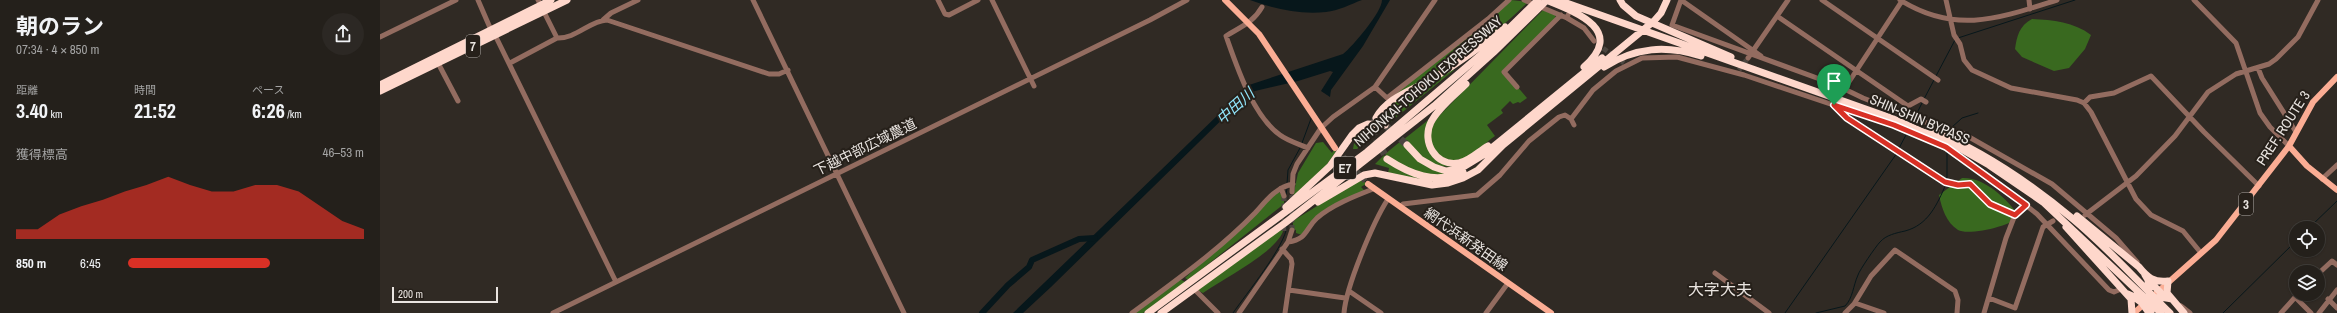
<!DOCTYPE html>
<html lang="ja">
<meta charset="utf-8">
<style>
body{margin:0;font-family:"Archivo Narrow","Noto Sans JP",sans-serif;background:#2c2824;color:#f1f3f6;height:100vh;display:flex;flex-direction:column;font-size:15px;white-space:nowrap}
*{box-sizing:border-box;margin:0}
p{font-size:13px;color:#a3a3a3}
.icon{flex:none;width:22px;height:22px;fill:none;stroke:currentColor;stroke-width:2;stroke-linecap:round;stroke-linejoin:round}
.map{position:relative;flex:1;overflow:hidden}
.side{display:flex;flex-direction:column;background:#24201b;width:380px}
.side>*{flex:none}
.buttons{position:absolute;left:1909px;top:221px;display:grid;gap:8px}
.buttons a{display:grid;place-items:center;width:36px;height:36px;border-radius:50%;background:#24201b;box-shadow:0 1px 3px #0004,0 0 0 1px #413e3a;font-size:20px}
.scale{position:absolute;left:12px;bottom:10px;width:106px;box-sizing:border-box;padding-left:4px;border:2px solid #e9e4e0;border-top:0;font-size:11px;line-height:14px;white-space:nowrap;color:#e9e4e0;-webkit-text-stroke:3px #26201a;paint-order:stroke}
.pin{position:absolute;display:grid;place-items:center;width:34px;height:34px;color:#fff;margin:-41px -17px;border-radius:50% 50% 50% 0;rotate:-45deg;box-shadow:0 0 4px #0007}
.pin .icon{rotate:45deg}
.round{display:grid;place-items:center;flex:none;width:42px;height:42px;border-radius:21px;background:#2c2824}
.summary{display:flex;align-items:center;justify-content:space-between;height:68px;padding:0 16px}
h1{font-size:22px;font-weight:700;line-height:30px}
.metrics{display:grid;grid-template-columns:repeat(3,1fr);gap:6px;height:68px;padding:4px 16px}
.metrics div{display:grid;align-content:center}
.metrics b{font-size:20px;font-weight:700}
.metrics small{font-size:11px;font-weight:400}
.metrics p{font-size:11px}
.chart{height:112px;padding:8px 16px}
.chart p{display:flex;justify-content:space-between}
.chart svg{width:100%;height:72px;margin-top:4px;fill:#d93025;opacity:.7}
ul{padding:0 16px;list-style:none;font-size:13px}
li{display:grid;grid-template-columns:64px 48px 1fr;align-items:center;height:30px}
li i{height:10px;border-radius:5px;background:#d93025}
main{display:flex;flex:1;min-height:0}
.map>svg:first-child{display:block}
.forest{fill:#39691f}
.water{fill:#07171b}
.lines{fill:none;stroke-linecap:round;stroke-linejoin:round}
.stream{stroke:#07171b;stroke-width:1}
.river{stroke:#07171b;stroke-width:6}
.minor-tunnel{stroke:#4c4640;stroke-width:5;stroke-dasharray:5 2.5;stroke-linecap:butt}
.major-tunnel{stroke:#4c4640;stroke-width:6;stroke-dasharray:6 3;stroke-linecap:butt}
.highway-tunnel{stroke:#4c4640;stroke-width:7;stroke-dasharray:7 3.5;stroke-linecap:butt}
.minor{stroke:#936c60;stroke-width:5}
.major{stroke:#fbad94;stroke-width:6}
.highway{stroke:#fed7cb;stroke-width:7}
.route-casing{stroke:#fff;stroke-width:8}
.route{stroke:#d93025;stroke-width:5}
.labels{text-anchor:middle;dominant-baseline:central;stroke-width:4;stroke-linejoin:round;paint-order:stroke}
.shield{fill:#26201a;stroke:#aea9a5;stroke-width:1}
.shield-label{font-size:13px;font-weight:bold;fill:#e9e4e0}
.street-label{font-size:14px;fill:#e9e4e0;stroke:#26201a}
.water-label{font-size:15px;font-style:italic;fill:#92e7fd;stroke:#26201a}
.quarter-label{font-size:16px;fill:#e9e4e0;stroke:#26201a}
</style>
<main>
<section class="side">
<div class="summary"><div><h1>朝のラン</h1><p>07:34 · 4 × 850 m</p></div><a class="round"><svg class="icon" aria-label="share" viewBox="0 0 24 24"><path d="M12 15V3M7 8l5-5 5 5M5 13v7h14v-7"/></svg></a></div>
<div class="metrics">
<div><p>距離</p><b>3.40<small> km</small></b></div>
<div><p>時間</p><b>21:52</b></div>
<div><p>ペース</p><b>6:26<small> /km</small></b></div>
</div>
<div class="chart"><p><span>獲得標高</span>46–53 m</p>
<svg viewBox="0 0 160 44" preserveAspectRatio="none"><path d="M0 44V38L10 38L20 29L30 24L40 20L50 15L60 11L70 6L80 11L90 15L100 15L110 11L120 11L130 15L140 24L150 33L160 38V44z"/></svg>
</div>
<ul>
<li><b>850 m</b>6:45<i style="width:60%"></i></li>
</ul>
</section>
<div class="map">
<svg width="1957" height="313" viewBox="0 0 1957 313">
<rect width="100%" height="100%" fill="#302a24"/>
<!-- forest -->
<path class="forest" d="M 1131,0 L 1148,2 C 1107,43 1058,72 1008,100 Z
M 1163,10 L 1176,15 L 1174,20 L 1123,70 L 1147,98 L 1140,103 L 1138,102 L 1133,104 L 1130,101 L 1121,110 L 1123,113 L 1107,125 L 1115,136 C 1105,143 1094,155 1081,159 C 1063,165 1045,146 1052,128 C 1053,124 1056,120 1058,117 Z
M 1652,19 C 1673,20 1694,22 1711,35 L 1705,49 L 1689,68 L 1674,71 L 1642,57 L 1635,49 C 1637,36 1639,26 1652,19 Z
M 1070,70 L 1074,70 L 1008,124 L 997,120 C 1011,96 1046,83 1070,70 Z
M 1052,117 L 1050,153 L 1081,166 C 1053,169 1044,161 1027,140 L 1023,140 Z
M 994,125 L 994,135 L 977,149 L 973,149 L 975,138 L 972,135 Z
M 1021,141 L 1068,172 C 1049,183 1024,167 1008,158 L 1005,154 Z
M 943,142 L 952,153 L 955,148 L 957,150 L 943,170 L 913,197 L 918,173 L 936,143 Z
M 1004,155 C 1019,177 1048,182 1073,178 C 1086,175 1097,166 1108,158 C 1070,189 1053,185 1008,173 L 1009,168 L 995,164 Z
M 982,178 L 986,184 L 981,187 L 985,191 L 950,208 L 922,235 L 916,233 L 916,230 L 913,229 L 913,221 Z
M 1582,178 C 1605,177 1627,199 1639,216 C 1633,226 1588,236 1578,230 C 1566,222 1562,209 1559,195 Z
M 899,192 L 904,197 L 904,204 L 808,280 L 805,278 L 895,194 Z
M 904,227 C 903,249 841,280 823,293 L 817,290 Z
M 800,279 L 805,282 L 763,313 L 754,313 Z"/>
<!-- water -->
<path class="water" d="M 870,0 L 982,0 C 971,4 958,11 946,12 C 921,15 894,9 870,0 Z
M 1002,0 L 1010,0 L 983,46 L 951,90 L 950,97 L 941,91 L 953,72 L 950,71 L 918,81 L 875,91 L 866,96 L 671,287 L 643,313 L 633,313 L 869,85 L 963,54 C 973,46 1002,12 1002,0 Z"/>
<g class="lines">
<!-- stream -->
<path class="stream" d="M 1578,38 L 1695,0
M 1556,76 L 1575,40
M 1544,99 L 1554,80
M 1537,113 L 1543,101
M 1571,128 L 1582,118 L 1598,113
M 922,143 L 932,116
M 1518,150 L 1526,135
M 1567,151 L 1567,179
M 907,184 L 908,170 L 920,148
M 906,194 L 907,189
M 1929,228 L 1957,201
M 853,313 C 866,294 905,247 907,226
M 1405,313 L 1517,153
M 1436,313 L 1465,306 C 1473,298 1473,286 1478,275 C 1479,271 1496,246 1500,242 C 1506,235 1516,233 1525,231 C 1548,225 1557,205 1566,184
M 1843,313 L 1916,241"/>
<!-- river -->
<path class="river" d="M 602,313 L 628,285 L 649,267 L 652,260 L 699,239 L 715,238"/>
<!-- minor-tunnel -->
<path class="minor-tunnel" d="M 1217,44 L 1244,63
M 1359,70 L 1368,58
M 904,196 L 904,231
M 912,230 L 912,192"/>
<!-- major-tunnel -->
<path class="major-tunnel" d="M 957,150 L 988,184"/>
<!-- highway-tunnel -->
<path class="highway-tunnel" d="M 995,119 L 993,133 L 1007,159
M 1005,125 L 1027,145"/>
<!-- minor -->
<path class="minor" d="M 98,0 L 111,30
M 158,0 L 177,38 C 196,39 209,21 227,20 L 389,74 L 399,74 L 408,70
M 373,0 L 524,313
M 558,0 L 565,14 L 569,15 L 598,0
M 612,0 L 654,86
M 1144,0 L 1187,18 L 1188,15
M 1301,0 L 1292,25 L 1456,85 L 1483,98 L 1568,131 L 1582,133 L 1672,184 L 1736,238 L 1757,262
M 1301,0 L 1381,56
M 1442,0 L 1558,80
M 1520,0 C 1576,35 1620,18 1677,0
M 1566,0 L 1574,35 L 1580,44 L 1584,60 L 1592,70 L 1631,88 L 1697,100 L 1704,103 L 1711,112 L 1756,199 L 1771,215 L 1803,231 L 1821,253
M 1649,0 L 1650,9
M 1814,0 L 1856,43 L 1880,113 L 1890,127 L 1909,146
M 882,7 C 873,23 860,27 846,36 C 857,67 873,116 900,135 C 908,141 919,144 928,148
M 1397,16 L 1528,106 L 1541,99 L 1546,102
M 1187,18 L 1204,28 L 1214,41
M 223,20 L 231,13 L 258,0
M 115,35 L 236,282
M 0,37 L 76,0
M 1368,58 L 1408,0
M 58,63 L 78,101
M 130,63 L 177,38
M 1878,68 L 1882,78 L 1916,132
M 995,87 L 1007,98 L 1108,19 L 1129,0
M 1137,87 L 1124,72 L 1181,15
M 1463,91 L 1522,1
M 1704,103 L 1710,97 L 1734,93 L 1771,76 L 1824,132 L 1879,186
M 1456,107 L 1467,118 L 1565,182 L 1579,185 L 1590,185 L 1610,204 L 1635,215
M 1191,119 L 1213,90 L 1236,71 L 1262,58 L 1297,57 L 1364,75 L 1513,125 L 1566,147 L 1573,154 L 1606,174 L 1657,214 L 1729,290 L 1734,292 L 1741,289
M 1942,179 L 1957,165
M 901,188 L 904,196
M 912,192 L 913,174 L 917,164 L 941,128 L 953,117 L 995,87 L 1055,0
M 1020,207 L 1023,204 L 1097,195 L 1120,175 L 1149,141 L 1179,117 L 1185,115 L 1191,119 L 1194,125
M 1705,215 L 1756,176 L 1795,136 L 1828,92 L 1856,74 L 1889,64 L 1896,59 L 1918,37 L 1938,0
M 908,242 C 928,239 925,229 937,218 C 952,205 975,196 993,189
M 902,249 L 911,259 L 912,264 L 905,313
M 1335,273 L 1389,313
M 1938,274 L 1952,261 L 1957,265
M 909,290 L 965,298
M 816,291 L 838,313
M 969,291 L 1001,313
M 1915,297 L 1931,313
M 1609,298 L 1635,308 L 1663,227 L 1673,221
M 1948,299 L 1957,308
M 1475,303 L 1504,313
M 1801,306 L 1810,313
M 173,313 L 770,20 L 807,0
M 752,313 C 794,282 838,251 875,213 C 886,201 896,187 913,184
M 859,313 L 908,242 L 912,230
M 964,313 C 966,287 993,222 1008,199
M 1106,313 L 1128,283
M 1465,313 L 1474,304 L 1491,276 L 1515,250 L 1575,291 L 1578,300 L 1577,313
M 1604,313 L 1626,238 L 1635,215 L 1646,205
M 1901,313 L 1918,294
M 1939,313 L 1957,290"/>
<!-- major -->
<path class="major" d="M 845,0 L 879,34 L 955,148
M 1909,146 L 1927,166 L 1957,190
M 988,184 L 1171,313
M 1754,313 L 1836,240 L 1909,146 L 1933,102 L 1957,77"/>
<!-- highway -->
<path class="highway" d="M 1166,0 C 1196,12 1246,30 1204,67
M 1178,0 L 1511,118 L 1581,149 L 1609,165 L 1663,202 L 1781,313
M 1240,0 L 1243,5 L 1256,16 L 1351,57
M 1224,67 C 1256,47 1286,45 1321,56
M 1086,84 C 1074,96 1059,107 1051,122 C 1041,142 1056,167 1079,163 C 1090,161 1099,151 1108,146
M 0,85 L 171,0
M 0,91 L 187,0
M 996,118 C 1008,96 1035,90 1055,77 C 1080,62 1103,45 1125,27
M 1549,129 C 1601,150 1650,183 1693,219 C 1727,247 1758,282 1790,313
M 1027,145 L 1040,159 L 1054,167 L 1066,171 L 1080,169 L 1103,155 L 1222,58
M 1007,159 C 1030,174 1055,185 1083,172
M 938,202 L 984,175 L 995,173 L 1052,185 L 1068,183 L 1083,178 L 1098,170 L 1123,145 L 1274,21 L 1281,13 L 1287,0
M 906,207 L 950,166 L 972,135 L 979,128 L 988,124 L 1005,125
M 1697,216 L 1759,267 C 1767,277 1774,283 1788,281 L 1787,293 L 1804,313
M 1686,227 L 1751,299 L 1752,313
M 1765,275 L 1768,280 L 1771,313
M 1768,280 L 1785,297
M 1748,294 C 1761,301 1777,295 1791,299
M 1754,297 L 1762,303 L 1769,313
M 768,313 L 987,152 L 1110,47 L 1158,0
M 781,313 L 905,223 L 1054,106 L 1114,52 L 1167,0"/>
</g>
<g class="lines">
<!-- route casing -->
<g class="route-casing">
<path id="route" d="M 1454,105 L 1514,125 L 1566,147 L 1646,205 L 1635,215 L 1610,204 L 1590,184 L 1578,185 L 1565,182 L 1467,118 Z"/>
</g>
<!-- route -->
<use href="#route" class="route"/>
</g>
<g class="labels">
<!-- shield labels -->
<g class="shield">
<rect x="86" y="35" width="14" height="22" rx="3"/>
<rect x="954" y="157" width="22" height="22" rx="3"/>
<rect x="1859" y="193" width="14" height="22" rx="3"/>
</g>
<g class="shield-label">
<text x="93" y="46">7</text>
<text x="965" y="168">E7</text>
<text x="1866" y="204">3</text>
</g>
<!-- street labels -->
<g class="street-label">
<text transform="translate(1048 81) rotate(-41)">NIHONKAI-TOHOKU EXPRESSWAY</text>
<text transform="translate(1540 119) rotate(23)">SHIN-SHIN BYPASS</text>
<text transform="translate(1903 128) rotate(-57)">PREF. ROUTE 3</text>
<text transform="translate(485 147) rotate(-26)">下越中部広域農道</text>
<text transform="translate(1086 239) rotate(35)">網代浜新発田線</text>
</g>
<!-- water labels -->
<g class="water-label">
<text transform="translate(855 106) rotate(-42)">中田川</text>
</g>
<!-- quarter labels -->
<g class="quarter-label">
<text x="1340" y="289">大字大夫</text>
</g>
</g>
</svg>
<div class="buttons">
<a><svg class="icon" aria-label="locate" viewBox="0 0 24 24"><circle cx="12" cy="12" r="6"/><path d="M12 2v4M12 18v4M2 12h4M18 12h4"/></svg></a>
<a><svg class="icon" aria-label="layers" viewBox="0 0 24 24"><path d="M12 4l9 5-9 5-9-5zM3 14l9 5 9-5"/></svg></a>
</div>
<div class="scale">200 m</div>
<div class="pin" style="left:1454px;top:105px;background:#1e9e55"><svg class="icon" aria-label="arrive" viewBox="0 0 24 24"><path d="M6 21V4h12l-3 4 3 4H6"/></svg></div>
</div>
</main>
